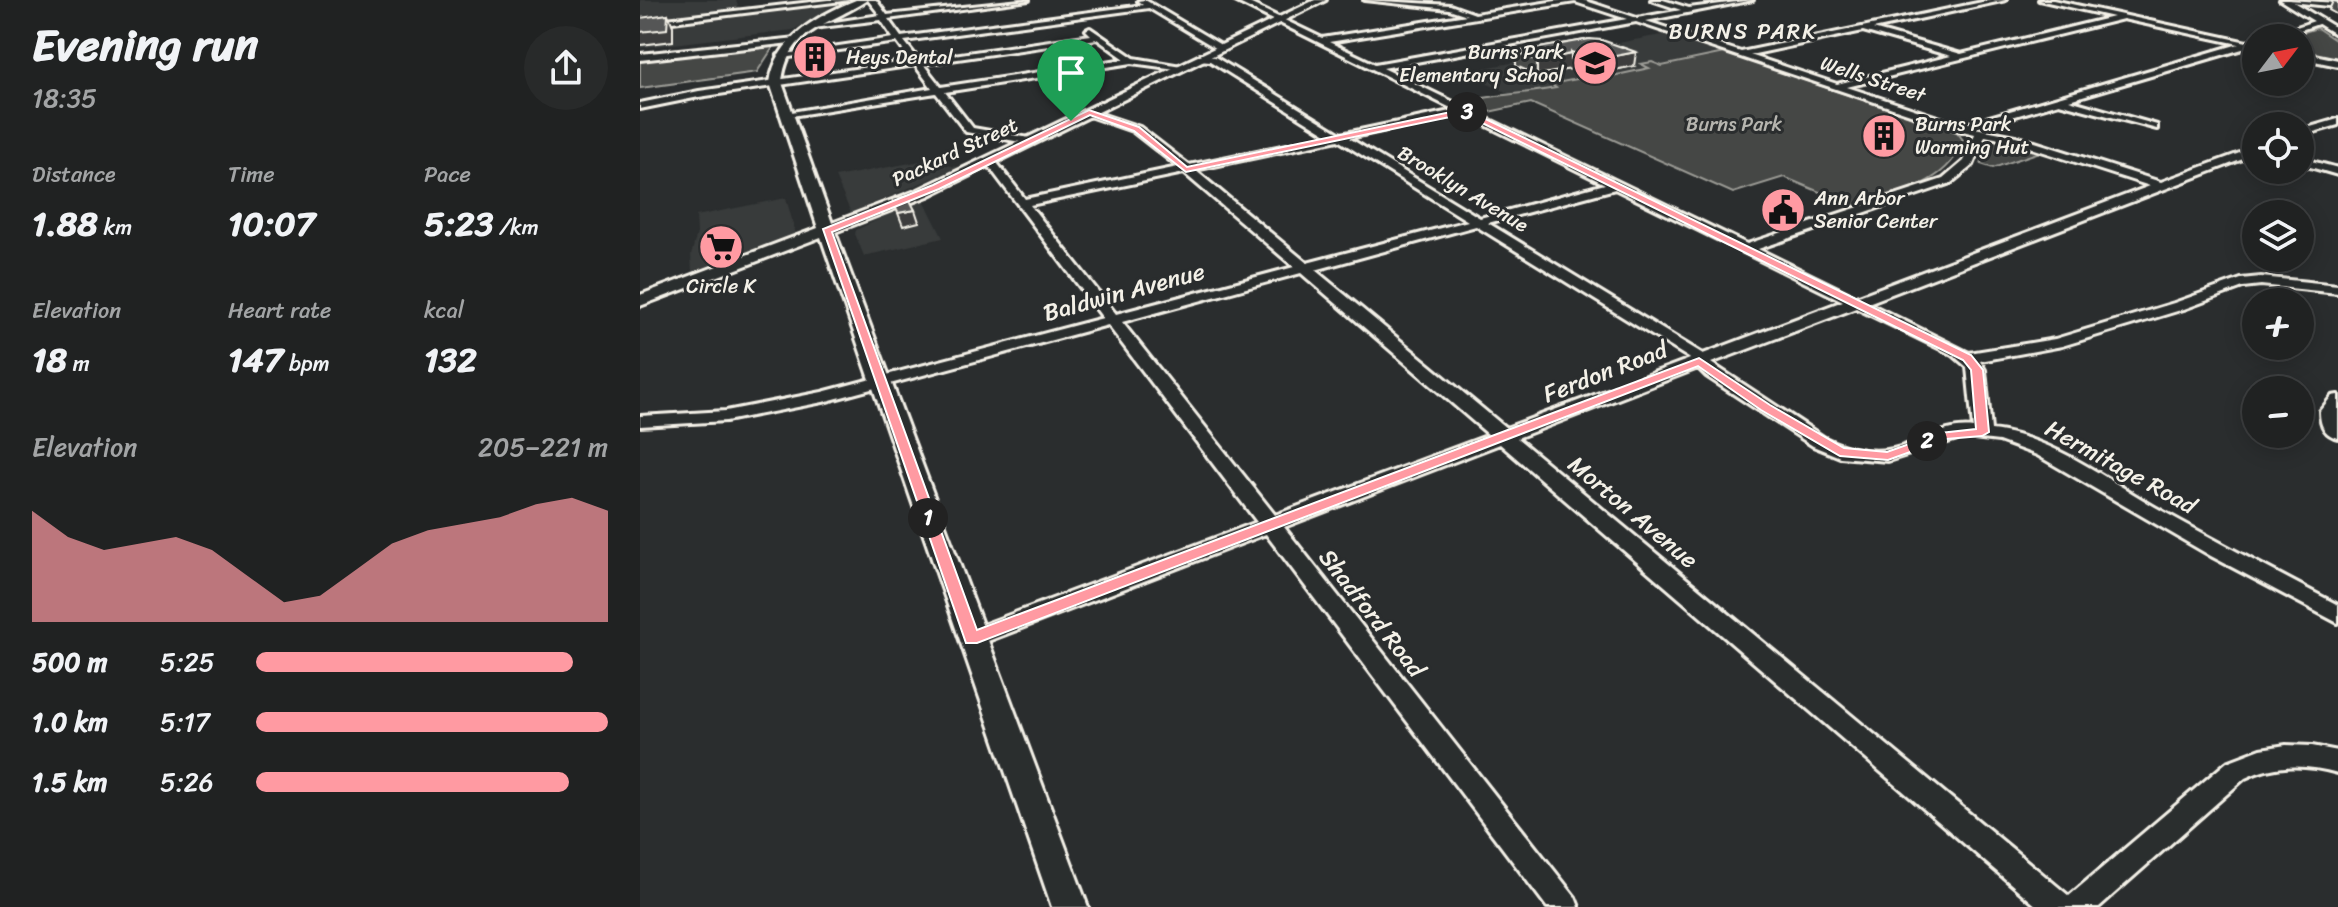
<!DOCTYPE html>
<meta charset="utf-8">
<style>
body{margin:0;font-family:Sriracha,sans-serif;background:#282a2a;color:#f1f3f6;height:100vh;display:flex;flex-direction:column;font-size:30px;white-space:nowrap}
*{box-sizing:border-box;margin:0}
p{font-size:26px;color:#a2a4a5}
.icon{flex:none;width:44px;height:44px;fill:none;stroke:currentColor;stroke-width:2;stroke-linecap:round;stroke-linejoin:round}
.map{position:relative;flex:1;overflow:hidden}
.drawer{display:flex;flex-direction:column;background:#202222;width:640px}
.drawer>*{flex:none}
.needle{width:52px;rotate:58deg}
.buttons{position:absolute;left:1602px;top:24px;display:grid;gap:16px}
.buttons a{display:grid;place-items:center;width:72px;height:72px;border-radius:50%;background:#202222;box-shadow:0 4px 20px #0003,0 0 0 2px #3d3f40;font-size:40px}
.pin{position:absolute;display:grid;place-items:center;width:68px;height:68px;color:#fff;margin:-82px -34px;border-radius:50% 50% 50% 0;rotate:-45deg;box-shadow:0 0 8px #0007}
.pin .icon{rotate:45deg}
.km{position:absolute;width:40px;height:40px;margin:-20px;border-radius:50%;background:#222;color:#fff;font-size:22px;line-height:40px;text-align:center}
.round{display:grid;place-items:center;flex:none;width:84px;height:84px;border-radius:42px;background:#282a2a}
.summary{display:flex;align-items:center;justify-content:space-between;height:136px;padding:0 32px}
h1{font-size:44px;font-weight:800;line-height:60px}
.stats{display:grid;grid-template-columns:repeat(3,1fr);gap:12px;height:136px;padding:8px 32px}
.stats div{display:grid;align-content:center}
.stats b{font-size:34px;font-weight:800}
.stats small{font-size:22px;font-weight:400}
.stats p{font-size:22px}
.chart{height:224px;padding:16px 32px}
.chart p{display:flex;justify-content:space-between}
.chart svg{width:100%;height:144px;margin-top:8px;fill:#ff9aa2;opacity:.7}
ul{padding:0 32px;list-style:none;font-size:26px}
li{display:grid;grid-template-columns:128px 96px 1fr;align-items:center;height:60px}
li i{height:20px;border-radius:10px;background:#ff9aa2}
main{display:flex;flex:1;min-height:0}
.map>svg:first-child{display:block}
.built{fill:#373a3a}
.green{fill:#444645;stroke:#9c9c96;stroke-width:2}
.lines{fill:none;stroke-linecap:round;stroke-linejoin:round}
.minor-casing{stroke:#f4f1e8;stroke-width:6}
.major-casing{stroke:#f4f1e8;stroke-width:6}
.minor{fill:#2a2d2e;fill-rule:evenodd}
.major{fill:#2a2d2e;fill-rule:evenodd}
.wall{fill:#494b4a;stroke:#f4f1e8;stroke-width:2}
.shaded-wall{fill:#3c3d3c;stroke:#f4f1e8;stroke-width:2}
.building{fill:#555756;stroke:#f4f1e8;stroke-width:2}
.route{fill:#ff9aa2;stroke:#fff;stroke-width:2;fill-rule:evenodd}
.labels{text-anchor:middle;dominant-baseline:central;stroke-width:6;stroke-linejoin:round;paint-order:stroke}
.far-poi-label{font-size:20px;fill:#f4f1e8;stroke:#2a2d2e;text-anchor:start}
.far-street-label{font-size:20px;fill:#f4f1e8;stroke:#2a2d2e}
.far-park-label{font-size:20px;fill:#b6b5af;stroke:#2a2d2e}
.far-neighbourhood-label{font-size:22px;letter-spacing:2px;fill:#f4f1e8;stroke:#2a2d2e}
.street-label{font-size:24px;fill:#f4f1e8;stroke:#2a2d2e}
</style>
<main>
<section class="drawer">
<div class="summary"><div><h1>Evening run</h1><p>18:35</p></div><a class="round"><svg class="icon" aria-label="share" viewBox="0 0 24 24"><path d="M12 15V3M7 8l5-5 5 5M5 13v7h14v-7"/></svg></a></div>
<div class="stats">
<div><p>Distance</p><b>1.88<small> km</small></b></div>
<div><p>Time</p><b>10:07</b></div>
<div><p>Pace</p><b>5:23<small> /km</small></b></div>
</div>
<div class="stats">
<div><p>Elevation</p><b>18<small> m</small></b></div>
<div><p>Heart rate</p><b>147<small> bpm</small></b></div>
<div><p>kcal</p><b>132</b></div>
</div>
<div class="chart"><p><span>Elevation</span>205–221 m</p>
<svg viewBox="0 0 160 44" preserveAspectRatio="none"><path d="M0 44V10L10 18L20 22L30 20L40 18L50 22L60 30L70 38L80 36L90 28L100 20L110 16L120 14L130 12L140 8L150 6L160 10V44z"/></svg>
</div>
<ul>
<li><b>500 m</b>5:25<i style="width:90%"></i></li>
<li><b>1.0 km</b>5:17<i style="width:100%"></i></li>
<li><b>1.5 km</b>5:26<i style="width:89%"></i></li>
</ul>
</section>
<div class="map">
<svg width="1698" height="907" viewBox="0 0 1698 907">
<rect width="100%" height="100%" fill="#2a2d2e"/>
<filter id="ink" filterUnits="userSpaceOnUse"><feTurbulence type="fractalNoise" baseFrequency=".0125" numOctaves="2"/><feDisplacementMap in="SourceGraphic" scale="16" xChannelSelector="R" yChannelSelector="G"/><feConvolveMatrix kernelMatrix="1 2 1 2 8 2 1 2 1" color-interpolation-filters="sRGB"/></filter>
<g filter="url(#ink)">
<!-- built -->
<path class="built" d="M 0,0 L 96,0 L 100,10 L 0,22 Z
M 182,6 L 192,8 L 153,30 L 0,48 L 0,27 Z
M 1026,34 L 1084,53 L 874,96 L 822,72 Z
M 281,161 L 319,167 L 211,213 L 195,177 Z
M 146,198 L 156,234 L 52,272 L 51,255 L 57,233 L 56,216 Z
M 283,198 L 303,238 L 224,256 L 215,234 L 216,230 Z"/>
<!-- green -->
<path class="green" d="M 1677,28 L 1698,42 L 1698,60 L 1660,52 L 1660,38 L 1645,38 Z
M 130,45 L 134,46 L 117,72 L 0,88 L 0,59 Z
M 1084,53 L 1317,132 L 1323,140 C 1309,186 1254,193 1213,206 L 1144,177 L 1093,193 L 891,103 L 844,113 L 821,102 C 854,95 883,94 916,88 L 911,84 L 942,78 L 949,81 L 1009,68 L 1001,64 L 1012,62 L 1022,66 Z
M 1351,140 L 1371,141 L 1403,151 L 1353,168 L 1341,164 L 1347,141 Z"/>
<g class="lines">
<!-- minor casing -->
<g class="minor-casing">
<path id="minor" d="M 188,0 L 210,0 L 0,26 L 0,22 Z
M 228,0 L 236,0 L 247,15 L 389,0 L 248,19 L 261,37 L 503,5 L 498,1 L 505,0 L 586,48 L 579,50 L 509,8 L 264,41 L 279,60 L 451,35 L 446,30 L 450,28 L 494,58 L 547,67 L 543,70 L 492,63 L 305,92 L 333,128 L 395,139 L 396,141 L 391,144 L 326,132 L 296,93 L 145,117 L 140,114 L 292,88 L 275,65 L 59,97 L 0,109 L 0,103 L 59,91 L 271,61 L 257,42 L 142,58 L 138,55 L 253,38 L 241,20 L 173,28 L 169,26 L 240,15 ZM 457,39 L 485,59 L 301,87 L 283,64 Z
M 593,0 L 603,0 L 682,38 L 827,15 L 809,9 L 724,0 L 810,5 L 835,14 L 922,0 L 943,0 L 997,18 L 1041,10 L 1011,0 L 1023,0 L 1049,8 L 1113,0 L 1006,21 L 1101,52 L 1352,0 L 1366,0 L 1233,29 L 1321,54 L 1473,17 L 1399,0 L 1413,0 L 1607,42 L 1616,40 L 1616,45 L 1429,100 L 1517,125 L 1517,129 L 1419,103 L 1335,128 L 1376,136 L 1521,182 L 1616,147 L 1616,154 L 1228,303 L 1329,353 L 1415,339 L 1534,303 L 1601,279 L 1621,277 L 1698,285 L 1698,293 L 1621,285 L 1603,287 L 1544,309 L 1422,346 L 1340,361 L 1345,370 L 1351,430 C 1409,436 1465,478 1515,507 C 1576,541 1637,573 1698,605 L 1698,623 L 1571,556 L 1397,455 L 1359,441 L 1324,437 L 1248,461 L 1200,457 L 1173,446 L 1066,376 L 1058,368 L 877,438 L 1429,896 L 1587,762 L 1621,749 L 1646,745 L 1672,746 L 1698,751 L 1698,773 C 1666,764 1636,763 1605,778 L 1459,907 L 1398,907 L 860,444 L 644,527 L 935,897 L 939,907 L 907,907 L 626,534 L 340,644 L 332,646 L 324,644 L 321,638 L 324,632 L 617,522 L 468,325 L 183,402 L 86,421 L 0,426 L 0,416 L 86,411 L 182,392 L 463,318 L 345,161 L 354,159 L 385,199 L 538,167 L 492,131 L 446,115 L 446,111 L 449,110 L 500,127 L 549,165 L 690,136 L 570,61 L 559,60 L 559,56 L 575,57 L 701,134 L 815,110 ZM 935,2 L 987,19 L 735,64 L 689,42 ZM 1483,19 L 1599,44 L 1322,125 L 1207,87 ZM 996,22 L 1318,130 L 1335,134 L 1324,161 L 1303,179 L 1107,244 L 743,68 ZM 1223,31 L 1311,56 L 1197,84 L 1110,55 ZM 823,114 L 965,184 L 840,218 L 709,138 ZM 1345,136 L 1370,141 L 1510,186 L 1216,297 L 1118,249 L 1311,183 L 1333,165 ZM 698,140 L 828,221 L 667,263 L 555,170 ZM 544,173 L 654,267 L 476,314 L 390,205 ZM 975,189 L 1203,301 L 1063,354 L 848,223 ZM 836,226 L 1049,358 L 1050,359 L 866,428 L 675,270 ZM 661,273 L 849,435 L 635,515 L 482,322 ZM 1216,308 L 1313,355 L 1327,367 L 1333,428 C 1302,424 1277,446 1247,450 C 1227,453 1203,447 1185,438 L 1071,363 Z
M 1647,0 L 1698,3 L 1698,7 L 1651,2 Z
M 1677,20 L 1684,22 L 1637,38 L 1625,38 Z
M 156,38 L 159,42 L 0,60 L 0,54 Z
M 1660,52 L 1698,60 L 1698,66 L 1660,58 Z
M 1698,119 L 1698,125 L 1660,136 L 1660,130 Z
M 1660,158 L 1698,168 L 1698,175 L 1660,164 Z
M 1698,395 L 1698,438 C 1684,435 1680,424 1680,411 L 1692,396 Z"/>
</g>
<!-- major casing -->
<g class="major-casing">
<path id="major" d="M 216,0 L 227,0 C 190,25 147,29 142,83 L 192,223 L 278,190 L 675,0 L 686,0 L 288,196 L 195,232 L 448,907 L 412,907 L 181,237 L 0,306 L 0,295 L 178,228 L 130,83 C 136,38 177,16 216,0 Z
M 1640,0 L 1650,0 L 1698,29 L 1698,36 Z"/>
</g>
<!-- minor -->
<use href="#minor" class="minor"/>
<!-- major -->
<use href="#major" class="major"/>
</g>
<!-- wall -->
<path class="wall" d="M 1693,1 L 1698,2 L 1698,15 L 1689,10 Z
M 950,39 L 994,66 L 954,74 L 931,66 L 931,69 L 897,75 L 876,66 L 876,52 Z"/>
<!-- shaded-wall -->
<path class="shaded-wall" d="M 28,14 L 33,26 L 33,41 L 0,45 L 0,32 Z
M 996,52 L 994,66 L 954,74 L 955,60 Z
M 931,54 L 931,69 L 897,75 L 897,61 Z
M 275,210 L 279,222 L 263,226 L 258,213 Z"/>
<!-- building -->
<path class="building" d="M 28,14 L 27,29 L 0,32 L 0,18 Z
M 950,39 L 962,40 L 996,52 L 955,60 L 931,52 L 931,54 L 897,61 L 876,52 Z
M 268,196 L 275,210 L 258,213 L 252,199 Z"/>
</g>
<!-- route -->
<path class="route" d="M 825,109 L 1331,355 L 1343,370 L 1349,432 L 1342,436 L 1306,439 L 1248,460 L 1200,456 L 1121,410 L 1058,366 L 337,643 L 326,643 L 183,229 L 293,185 L 449,110 L 499,127 L 547,167 ZM 824,114 L 1323,360 L 1331,370 L 1336,429 L 1300,433 L 1247,452 L 1204,448 L 1130,405 L 1059,358 L 337,630 L 192,232 L 299,189 L 450,115 L 494,131 L 546,172 Z"/>
<!-- icons -->
<defs>
<g id="building-disc" transform="scale(2.3)"><circle r="9.5" fill="#ff9aa2" stroke="#2a2d2e"/><path d="M-4-6H4V6H1V3H-1V6H-4ZM-2.5-4.3h1.7v1.8h-1.7ZM.8-4.3h1.7v1.8H.8ZM-2.5-1h1.7V.8h-1.7ZM.8-1h1.7V.8H.8Z" fill="#111"/></g>
<g id="school-disc" transform="scale(2.3)"><circle r="9.5" fill="#ff9aa2" stroke="#2a2d2e"/><path d="M0-5L7-2L0 1L-7-2ZM-4 1L0 2.5L4 1V4Q0 6-4 4Z" fill="#111"/></g>
<g id="civic-disc" transform="scale(2.3)"><circle r="9.5" fill="#ff9aa2" stroke="#2a2d2e"/><path d="M-.6-6.5H3V-4.5H.6V-3L4-1V1h2V6H-6V1h2V-1L-.6-3ZM-1.2 2.5V6h2.4V2.5Z" fill="#111"/></g>
<g id="supermarket-disc" transform="scale(2.3)"><circle r="9.5" fill="#ff9aa2" stroke="#2a2d2e"/><path d="M-6-5.5h2.5l.6 2H6L4.5 2H-2.5L-4.4-4H-6ZM-1.5 3.2a1.3 1.3 0 1 0 .1 0ZM3 3.2a1.3 1.3 0 1 0 .1 0Z" fill="#111"/></g>
</defs>
<g fill-rule="evenodd">
<use href="#building-disc" x="175" y="57"/>
<use href="#school-disc" x="955" y="63"/>
<use href="#building-disc" x="1244" y="136"/>
<use href="#civic-disc" x="1143" y="210"/>
<use href="#supermarket-disc" x="81" y="247"/>
</g>
<g class="labels">
<!-- far-poi labels -->
<g class="far-poi-label">
<text x="924" y="52" text-anchor="end">Burns Park<tspan x="924" dy="23">Elementary School</tspan></text>
<text x="206" y="57">Heys Dental</text>
<text x="1275" y="124">Burns Park<tspan x="1275" dy="23">Warming Hut</tspan></text>
<text x="1174" y="198">Ann Arbor<tspan x="1174" dy="23">Senior Center</tspan></text>
<text x="81" y="286" text-anchor="middle">Circle K</text>
</g>
<!-- far-street labels -->
<g class="far-street-label">
<text transform="translate(1233 79) rotate(18)">Wells Street</text>
<text transform="translate(315 152) rotate(-25)">Packard Street</text>
<text transform="translate(823 189) rotate(31)">Brooklyn Avenue</text>
</g>
<!-- far-park labels -->
<g class="far-park-label">
<text x="1094" y="124">Burns Park</text>
</g>
<!-- far-neighbourhood labels -->
<g class="far-neighbourhood-label">
<text x="1103" y="31">BURNS PARK</text>
</g>
<!-- street labels -->
<g class="street-label">
<text transform="translate(484 292) rotate(-15)">Baldwin Avenue</text>
<text transform="translate(965 372) rotate(-21)">Ferdon Road</text>
<text transform="translate(1481 467) rotate(29)">Hermitage Road</text>
<text transform="translate(993 512) rotate(40)">Morton Avenue</text>
<text transform="translate(732 613) rotate(52)">Shadford Road</text>
</g>
</g>
</svg>
<div class="buttons">
<a><svg class="needle" viewBox="-14 -14 28 28"><path d="M0-13l5 13h-10z" fill="#e53935"/><path d="M0 13l5-13h-10z" fill="#a2a4a5"/></svg></a>
<a><svg class="icon" aria-label="locate" viewBox="0 0 24 24"><circle cx="12" cy="12" r="6"/><path d="M12 2v4M12 18v4M2 12h4M18 12h4"/></svg></a>
<a><svg class="icon" aria-label="layers" viewBox="0 0 24 24"><path d="M12 4l9 5-9 5-9-5zM3 14l9 5 9-5"/></svg></a>
<a>+</a>
<a>−</a>
</div>
<div class="pin" style="left:431px;top:121px;background:#1e9e55"><svg class="icon" aria-label="arrive" viewBox="0 0 24 24"><path d="M6 21V4h12l-3 4 3 4H6"/></svg></div>
<b class="km" style="left:288px;top:518px">1</b>
<b class="km" style="left:1287px;top:441px">2</b>
<b class="km" style="left:827px;top:112px">3</b>
</div>
</main>
